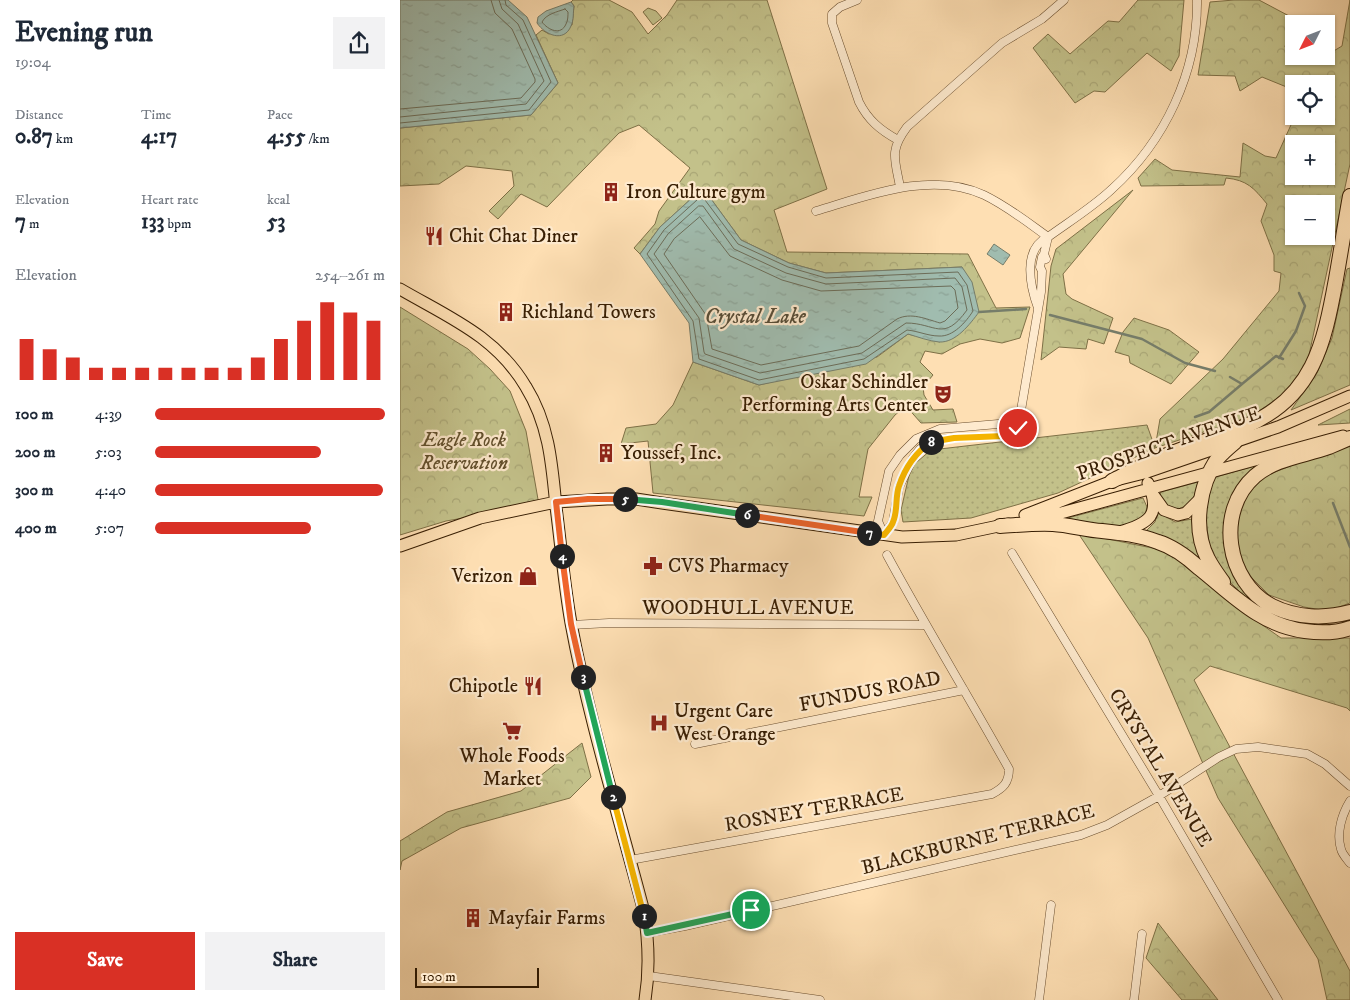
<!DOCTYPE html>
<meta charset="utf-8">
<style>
body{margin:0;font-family:"IM FELL DW Pica",serif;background:#f2f2f3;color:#1f2937;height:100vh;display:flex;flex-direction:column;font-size:19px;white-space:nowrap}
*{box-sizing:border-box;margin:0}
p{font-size:16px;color:#747a83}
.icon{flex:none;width:28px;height:28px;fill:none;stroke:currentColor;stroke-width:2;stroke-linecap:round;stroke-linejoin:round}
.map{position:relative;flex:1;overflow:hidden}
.sheet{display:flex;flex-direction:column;background:#fff;width:400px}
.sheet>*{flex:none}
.needle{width:32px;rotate:228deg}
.buttons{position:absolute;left:885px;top:15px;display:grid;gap:10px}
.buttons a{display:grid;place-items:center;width:50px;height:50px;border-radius:0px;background:#fff;box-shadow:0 1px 4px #0004;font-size:25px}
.scale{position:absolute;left:15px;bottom:12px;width:124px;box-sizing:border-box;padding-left:5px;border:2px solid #381e03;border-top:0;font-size:14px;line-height:18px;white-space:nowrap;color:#381e03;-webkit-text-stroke:4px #feeace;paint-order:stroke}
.pin{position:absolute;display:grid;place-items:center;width:42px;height:42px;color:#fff;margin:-21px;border:2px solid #fff;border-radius:50%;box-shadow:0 1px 5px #0007}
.km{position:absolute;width:25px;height:25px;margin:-12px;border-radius:50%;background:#222;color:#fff;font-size:14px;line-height:25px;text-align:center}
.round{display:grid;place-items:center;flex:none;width:52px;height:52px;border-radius:0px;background:#f2f2f3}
.head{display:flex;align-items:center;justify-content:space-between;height:85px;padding:0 15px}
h1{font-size:28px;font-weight:800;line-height:38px}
.figures{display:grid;grid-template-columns:repeat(3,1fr);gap:8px;height:85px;padding:5px 15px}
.figures div{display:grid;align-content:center}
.figures b{font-size:21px;font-weight:800}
.figures small{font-size:14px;font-weight:400}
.figures p{font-size:14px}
.chart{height:140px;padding:10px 15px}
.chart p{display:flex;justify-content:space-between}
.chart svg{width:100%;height:90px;margin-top:5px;stroke:#d93025;stroke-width:6}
.primary-button{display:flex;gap:10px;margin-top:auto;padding:10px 15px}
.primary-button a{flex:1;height:58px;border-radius:0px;background:#d93025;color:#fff;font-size:20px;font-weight:800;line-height:58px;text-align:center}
.primary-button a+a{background:#f2f2f3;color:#1f2937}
ul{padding:0 15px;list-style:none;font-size:16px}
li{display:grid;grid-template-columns:80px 60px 1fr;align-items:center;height:38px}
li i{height:12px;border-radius:6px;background:#d93025}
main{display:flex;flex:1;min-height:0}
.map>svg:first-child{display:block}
.grass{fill:url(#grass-dots);stroke:#7e7046}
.forest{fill:url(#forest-crowns);stroke:#7e7046;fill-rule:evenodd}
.water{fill:url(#water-ripples);stroke:#767d6a}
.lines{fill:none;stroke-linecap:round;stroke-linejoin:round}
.shore{stroke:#6c6d59;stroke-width:1}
.stream{stroke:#767d6a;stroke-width:2.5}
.street-casing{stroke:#6a4e2f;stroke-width:9}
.primary-casing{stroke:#381e03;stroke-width:13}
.highway-casing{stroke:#381e03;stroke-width:16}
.street{stroke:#feeace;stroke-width:8}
.primary{stroke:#fedfb3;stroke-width:11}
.highway{stroke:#fedfb3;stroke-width:14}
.split-1-casing{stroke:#fff;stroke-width:10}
.split-2-casing{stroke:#fff;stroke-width:10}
.split-3-casing{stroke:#fff;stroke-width:10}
.split-4-casing{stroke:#fff;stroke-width:10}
.split-5-casing{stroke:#fff;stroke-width:10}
.split-6-casing{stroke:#fff;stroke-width:10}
.split-7-casing{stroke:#fff;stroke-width:10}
.split-8-casing{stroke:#fff;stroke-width:10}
.split-9-casing{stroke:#fff;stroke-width:10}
.split-1{stroke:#22a559;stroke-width:6}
.split-2{stroke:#f5b400;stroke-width:6}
.split-3{stroke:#22a559;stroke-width:6}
.split-4{stroke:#f0652b;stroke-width:6}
.split-5{stroke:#f0652b;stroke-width:6}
.split-6{stroke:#22a559;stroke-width:6}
.split-7{stroke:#f0652b;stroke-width:6}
.split-8{stroke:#f5b400;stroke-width:6}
.split-9{stroke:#f5b400;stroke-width:6}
.labels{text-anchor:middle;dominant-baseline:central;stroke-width:4.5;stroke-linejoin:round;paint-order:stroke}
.poi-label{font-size:20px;fill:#381e03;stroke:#feeace;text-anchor:start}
.park-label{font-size:20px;font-style:italic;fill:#624f2c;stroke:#feeace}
.street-label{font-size:20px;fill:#381e03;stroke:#feeace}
.water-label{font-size:21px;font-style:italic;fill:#574d37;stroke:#feeace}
</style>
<main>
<section class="sheet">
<div class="head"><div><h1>Evening run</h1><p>19:04</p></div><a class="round"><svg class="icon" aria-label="share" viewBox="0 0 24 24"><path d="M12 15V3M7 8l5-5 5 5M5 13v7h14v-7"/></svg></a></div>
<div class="figures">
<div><p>Distance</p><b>0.87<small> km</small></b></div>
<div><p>Time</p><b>4:17</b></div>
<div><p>Pace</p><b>4:55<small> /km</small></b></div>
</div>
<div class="figures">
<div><p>Elevation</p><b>7<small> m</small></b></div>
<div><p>Heart rate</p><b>133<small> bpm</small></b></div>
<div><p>kcal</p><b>53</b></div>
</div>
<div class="chart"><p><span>Elevation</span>254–261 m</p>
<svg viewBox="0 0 160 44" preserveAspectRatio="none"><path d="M5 44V24M15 44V29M25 44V33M35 44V38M45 44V38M55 44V38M65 44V38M75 44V38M85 44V38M95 44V38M105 44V33M115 44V24M125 44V15M135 44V6M145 44V11M155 44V15"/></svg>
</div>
<ul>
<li><b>100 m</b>4:39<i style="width:100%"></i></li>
<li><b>200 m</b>5:03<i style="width:72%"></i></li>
<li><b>300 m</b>4:40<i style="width:99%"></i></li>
<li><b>400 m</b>5:07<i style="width:68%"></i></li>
</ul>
<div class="primary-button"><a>Save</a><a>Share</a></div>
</section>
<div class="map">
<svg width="950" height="1000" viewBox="0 0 950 1000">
<defs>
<pattern id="grass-dots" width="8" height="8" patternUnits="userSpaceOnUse" patternTransform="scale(1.25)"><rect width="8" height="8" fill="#c3c18a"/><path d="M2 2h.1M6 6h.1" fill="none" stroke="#a8a575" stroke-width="1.8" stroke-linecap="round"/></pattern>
<pattern id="forest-crowns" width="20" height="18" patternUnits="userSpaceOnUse" patternTransform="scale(1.25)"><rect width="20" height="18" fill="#c3c18a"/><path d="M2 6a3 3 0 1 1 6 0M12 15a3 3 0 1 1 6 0" fill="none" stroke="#a8a575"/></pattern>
<pattern id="water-ripples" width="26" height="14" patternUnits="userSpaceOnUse" patternTransform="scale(1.25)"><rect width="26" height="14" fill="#a0bcaf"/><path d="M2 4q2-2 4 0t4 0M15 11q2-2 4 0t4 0" fill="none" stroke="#8ba195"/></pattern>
</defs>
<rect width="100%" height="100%" fill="#fedfb3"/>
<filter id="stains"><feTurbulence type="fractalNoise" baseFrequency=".004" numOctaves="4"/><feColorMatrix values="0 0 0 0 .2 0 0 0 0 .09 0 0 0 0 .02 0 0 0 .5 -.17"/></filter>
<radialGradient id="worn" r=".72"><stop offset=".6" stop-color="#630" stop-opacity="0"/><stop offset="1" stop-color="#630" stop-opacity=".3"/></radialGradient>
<!-- grass -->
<path class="grass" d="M 747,425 L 755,448 L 658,493 L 571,518 L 503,522 L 501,510 L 511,467 L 531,450 Z
M 865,463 L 837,489 L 824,525 L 830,565 L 853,598 L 858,610 L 828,580 L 810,549 L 805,515 L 812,480 L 816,477 Z
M 798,482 C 795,499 792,504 776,510 L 764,504 L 759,497 L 761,492 Z
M 743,498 L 747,507 L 744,519 L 714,528 L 664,519 Z
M 758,512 L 775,522 L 792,519 L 795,538 L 806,567 L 744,533 L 755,522 Z"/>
<!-- forest -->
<path class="forest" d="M 173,0 L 209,0 L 232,12 L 248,34 L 267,15 L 277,0 L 367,0 L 427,189 L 374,210 L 387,252 L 568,254 L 596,308 L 630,307 L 620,338 L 602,343 L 580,339 L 560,344 L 542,354 L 525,351 L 520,362 L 533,375 L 523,387 L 524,395 L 533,410 L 553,409 L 557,422 L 521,423 L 506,406 L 495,415 L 468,449 L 459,497 L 472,497 L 464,516 L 253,493 L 248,441 L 221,444 L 226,428 L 256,424 L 273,405 L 293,362 L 359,385 L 477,357 L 508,334 L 540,342 L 562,267 L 426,273 L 389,263 L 341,240 L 303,188 L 260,227 L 240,254 L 234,248 L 255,224 L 259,211 L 290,168 L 239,125 L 219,133 L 147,207 L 121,194 L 98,219 L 89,211 L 114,186 L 112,171 L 66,166 L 39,184 L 0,186 L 0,128 L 131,115 L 158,83 L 136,35 L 142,30 L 149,34 L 172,25 L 174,6 L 171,2 Z
M 738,0 L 784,0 L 779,56 L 771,71 L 747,53 L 705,92 L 694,91 L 675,103 L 633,48 L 648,34 L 670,54 L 708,21 L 719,22 Z
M 834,0 L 859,0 L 891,17 L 885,47 L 894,52 L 894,56 L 926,59 L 932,52 L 942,46 L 950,0 L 950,164 L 906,369 L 882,395 L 852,416 L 755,448 L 760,419 L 823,359 L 879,291 L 881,273 L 874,271 L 874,255 L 861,221 L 867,204 C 854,188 847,180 826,178 L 824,185 L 741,186 L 738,178 L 755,159 L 772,170 L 840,177 L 843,143 L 865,156 L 876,158 L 895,116 L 926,116 L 926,84 L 894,84 L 894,90 L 862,77 L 840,91 L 835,76 L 798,75 L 810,2 ZM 894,144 L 926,144 L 926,176 L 894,176 ZM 894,204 L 926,204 L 926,236 L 894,236 Z
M 248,8 L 256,11 L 262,18 L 253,25 L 243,12 Z
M 733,190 L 663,274 L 666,294 L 672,299 L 713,318 L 704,344 L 688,339 L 686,349 L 659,347 L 641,360 L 651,266 L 656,249 Z
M 950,268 L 950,385 L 891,410 L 917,373 L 932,338 L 947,269 Z
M 0,307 L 68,349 L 90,369 L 110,391 L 126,431 L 139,505 L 46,521 L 0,535 Z
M 734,318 L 769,330 L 799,352 L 771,384 L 730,363 L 729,356 L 715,352 L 723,332 Z
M 950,409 L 950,423 L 918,425 Z
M 950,446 L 950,603 L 928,611 L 904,607 L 869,595 L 848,574 L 835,544 L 837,508 L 859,478 L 901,462 Z
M 678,533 L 772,552 L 828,601 L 881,638 L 950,638 L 950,711 L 947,708 L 810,666 L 794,680 L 950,971 L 950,1000 L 927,1000 L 918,959 L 818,798 L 748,638 Z
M 182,743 L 191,777 L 170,798 L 61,828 L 2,861 L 0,870 L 0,841 L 47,812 L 121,791 Z
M 758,923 L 818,1000 L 782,1000 L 746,958 Z"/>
<!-- water -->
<path class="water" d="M 0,0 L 108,0 L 127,17 L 158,83 L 131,115 L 0,128 Z
M 171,2 L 174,6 C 173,12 174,20 171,26 C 164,43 145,35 137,23 L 138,17 L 146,11 Z
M 303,188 L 341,240 L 389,263 L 426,273 L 562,267 L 572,282 L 579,312 C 570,324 556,343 539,342 C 529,341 518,337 508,334 L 466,364 L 359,385 L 293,362 L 289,323 L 240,254 L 260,227 Z
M 594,244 L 610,255 L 603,265 L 587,254 Z"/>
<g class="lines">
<!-- shore -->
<path class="shore" d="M 165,9 L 168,12 C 168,15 168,21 166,24 C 161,36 148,30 142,22 C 146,14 157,12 165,9 Z
M 0,109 L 121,98 L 135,82 L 135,79 L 112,29 L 95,13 L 91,0
M 0,117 L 126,104 L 144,81 L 118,24 L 102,9 L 99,0
M 0,123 L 129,110 L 151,82 L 123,20 L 106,5 L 105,0
M 302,196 L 338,244 L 388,267 L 426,278 L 558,272 L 567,285 L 573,311 C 566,322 553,337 539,336 C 528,336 518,331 507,330 L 464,359 L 359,380 L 299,359 L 293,321 L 247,254 L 264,230 Z
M 299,206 L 303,206 L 334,249 L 386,273 L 426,284 L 555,278 L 562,287 L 567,310 C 543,343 536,323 506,323 L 462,353 L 360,373 L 305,354 L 304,352 L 299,318 L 254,254 L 268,234 Z
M 300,217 L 330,256 L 382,280 L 421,291 L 551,286 L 555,290 L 558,308 L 545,321 L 540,323 C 526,319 511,312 497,319 L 459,346 L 361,365 L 312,349 L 306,315 L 264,254 L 274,239 Z"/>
<!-- stream -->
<path class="stream" d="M 579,312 L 626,309
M 650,315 L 742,339 L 785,363 L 815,371
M 879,358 L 896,331 L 905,306 L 899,293
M 830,377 L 842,384 L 876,356 L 883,359
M 795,417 L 809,412 L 842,384
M 933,503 L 950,547"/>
<!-- street casing -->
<g class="street-casing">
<path id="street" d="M 457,0 L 440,7 L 432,14 L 432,23 L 459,102 C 468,120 480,130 498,140
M 500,187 C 495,159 489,151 507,127 L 602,43 L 642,19 L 664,0
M 416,211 C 467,196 532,170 584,195 C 607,206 627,222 648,237
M 646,259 L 644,254 L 648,237
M 638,308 C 630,286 622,249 648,237 C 670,221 693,207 712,189 C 765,141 798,72 797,0
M 598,424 L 618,428 L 604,436 L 554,438 L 532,441 L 520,449 L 513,458 L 499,487 L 493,522 L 484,535 L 478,521 L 489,471 L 500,455 L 516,439 L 540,429 Z
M 618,428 L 641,292 L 642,271 L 640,267 L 642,257 L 644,254
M 612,553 L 759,796 L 878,1000
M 171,625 L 209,623 L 525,625
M 295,744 L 564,690
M 950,801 C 942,814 936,833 941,849 C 942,854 947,859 950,863
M 230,860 L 592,794 C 603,788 609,783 609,769 C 569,697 526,627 487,555
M 247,933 L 285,926 L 681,835 L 707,825 L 759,796 L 819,757 L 836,749 L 858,747 L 907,754 L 925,764 L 950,786
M 249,976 L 420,1000
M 639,1000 L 651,905
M 734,1000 L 742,934"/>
</g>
<!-- primary casing -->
<g class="primary-casing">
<path id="primary" d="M 0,289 C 48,317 96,336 126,387 C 149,424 152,464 156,507 C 161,545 164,584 171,623 C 189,721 219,816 244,912 C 249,943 250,969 245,1000
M 754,496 L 764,510 L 778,515 L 786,513 L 801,498
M 625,515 L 712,481 L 744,473 L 878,427 L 950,396
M 628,520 L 661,513 L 943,436
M 719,532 C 749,524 762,515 748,483
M 0,546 L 80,518 L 156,502 L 207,499 L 236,499 L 262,503 L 502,537 L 556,535 L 608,524"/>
</g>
<!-- highway casing -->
<g class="highway-casing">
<path id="highway" d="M 950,438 C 943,441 936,444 929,447 C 904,456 876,458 855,476 C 815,511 826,582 872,606 C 896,618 925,619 950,612
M 712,481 C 726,474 739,467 753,461 C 783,447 815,439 846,426 C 913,397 924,345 936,279 C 941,251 945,224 950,196
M 600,526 C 618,525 636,523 653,524 C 670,525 686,530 702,531 C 721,533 740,535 758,542 C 774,547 787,557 799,568 C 833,595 860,625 905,631 C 919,633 936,633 950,628
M 823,582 C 818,575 812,567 808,559 C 792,529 799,485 818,458 C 823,452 829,447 835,442"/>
</g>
<!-- street -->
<use href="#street" class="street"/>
<!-- primary -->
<use href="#primary" class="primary"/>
<!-- highway -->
<use href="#highway" class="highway"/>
</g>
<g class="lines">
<!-- split-1 casing -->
<g class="split-1-casing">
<path id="split-1" d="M 244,916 L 247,933 L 351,910"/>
</g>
<!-- split-2 casing -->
<g class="split-2-casing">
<path id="split-2" d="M 213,797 L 244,916"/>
</g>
<!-- split-3 casing -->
<g class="split-3-casing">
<path id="split-3" d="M 183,677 L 213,797"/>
</g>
<!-- split-4 casing -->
<g class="split-4-casing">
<path id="split-4" d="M 162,556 L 171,624 L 183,677"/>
</g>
<!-- split-5 casing -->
<g class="split-5-casing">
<path id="split-5" d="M 162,556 L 156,502 L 188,499 L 225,499"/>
</g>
<!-- split-6 casing -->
<g class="split-6-casing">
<path id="split-6" d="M 225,499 L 262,502 L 347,515"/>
</g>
<!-- split-7 casing -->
<g class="split-7-casing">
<path id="split-7" d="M 347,515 L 469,533"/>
</g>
<!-- split-8 casing -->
<g class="split-8-casing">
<path id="split-8" d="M 469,533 L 484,535 C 487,531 492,526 493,522 C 498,511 495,497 499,486 C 505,468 515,453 531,442"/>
</g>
<!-- split-9 casing -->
<g class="split-9-casing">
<path id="split-9" d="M 531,442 L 554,438 L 604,436 L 618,428"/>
</g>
<!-- split-1 -->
<use href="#split-1" class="split-1"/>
<!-- split-2 -->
<use href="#split-2" class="split-2"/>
<!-- split-3 -->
<use href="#split-3" class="split-3"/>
<!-- split-4 -->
<use href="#split-4" class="split-4"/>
<!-- split-5 -->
<use href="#split-5" class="split-5"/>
<!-- split-6 -->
<use href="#split-6" class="split-6"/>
<!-- split-7 -->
<use href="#split-7" class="split-7"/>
<!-- split-8 -->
<use href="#split-8" class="split-8"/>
<!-- split-9 -->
<use href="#split-9" class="split-9"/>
</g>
<!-- icons -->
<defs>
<g id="building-bare" transform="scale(1.5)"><path d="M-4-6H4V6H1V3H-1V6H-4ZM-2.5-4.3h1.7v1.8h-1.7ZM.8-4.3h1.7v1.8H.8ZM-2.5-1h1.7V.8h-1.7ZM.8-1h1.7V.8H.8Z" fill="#8f2418" stroke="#feeace" stroke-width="2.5" paint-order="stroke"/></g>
<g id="restaurant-bare" transform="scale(1.5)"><path d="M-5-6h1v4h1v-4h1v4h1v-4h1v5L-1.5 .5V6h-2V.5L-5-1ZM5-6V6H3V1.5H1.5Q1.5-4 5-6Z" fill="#8f2418" stroke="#feeace" stroke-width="2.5" paint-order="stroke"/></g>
<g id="theatre-bare" transform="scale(1.5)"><path d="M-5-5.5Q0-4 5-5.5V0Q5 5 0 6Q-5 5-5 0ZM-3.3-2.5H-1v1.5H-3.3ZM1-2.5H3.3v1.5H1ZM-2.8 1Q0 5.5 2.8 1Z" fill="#8f2418" stroke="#feeace" stroke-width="2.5" paint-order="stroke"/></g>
<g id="pharmacy-bare" transform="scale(1.5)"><path d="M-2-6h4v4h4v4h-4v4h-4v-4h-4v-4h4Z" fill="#8f2418" stroke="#feeace" stroke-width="2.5" paint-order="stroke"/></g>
<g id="shop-bare" transform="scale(1.5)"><path d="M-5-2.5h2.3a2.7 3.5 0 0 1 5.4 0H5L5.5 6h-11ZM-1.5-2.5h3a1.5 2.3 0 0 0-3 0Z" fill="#8f2418" stroke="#feeace" stroke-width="2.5" paint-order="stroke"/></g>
<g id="hospital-bare" transform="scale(1.5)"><path d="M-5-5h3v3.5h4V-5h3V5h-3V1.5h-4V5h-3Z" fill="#8f2418" stroke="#feeace" stroke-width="2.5" paint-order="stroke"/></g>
<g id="supermarket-bare" transform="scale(1.5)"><path d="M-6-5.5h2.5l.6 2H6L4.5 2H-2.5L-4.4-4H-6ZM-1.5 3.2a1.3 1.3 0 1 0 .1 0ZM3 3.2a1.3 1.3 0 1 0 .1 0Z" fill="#8f2418" stroke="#feeace" stroke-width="2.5" paint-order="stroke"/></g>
</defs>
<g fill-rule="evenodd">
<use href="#building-bare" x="211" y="192"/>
<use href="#restaurant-bare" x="34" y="236"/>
<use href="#building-bare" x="106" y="312"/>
<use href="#theatre-bare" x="543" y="394"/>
<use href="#building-bare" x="206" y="453"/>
<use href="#pharmacy-bare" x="253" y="566"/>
<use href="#shop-bare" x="128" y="576"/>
<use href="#restaurant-bare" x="133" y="686"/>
<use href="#hospital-bare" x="259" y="723"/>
<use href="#supermarket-bare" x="112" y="731"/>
<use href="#building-bare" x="73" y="918"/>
</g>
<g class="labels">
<!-- poi labels -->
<g class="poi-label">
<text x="226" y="192">Iron Culture gym</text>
<text x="49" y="236">Chit Chat Diner</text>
<text x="121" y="312">Richland Towers</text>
<text x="528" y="382" text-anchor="end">Oskar Schindler<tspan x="528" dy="23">Performing Arts Center</tspan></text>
<text x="221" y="453">Youssef, Inc.</text>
<text x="268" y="566">CVS Pharmacy</text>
<text x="113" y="576" text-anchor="end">Verizon</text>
<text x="118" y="686" text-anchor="end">Chipotle</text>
<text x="274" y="711">Urgent Care<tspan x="274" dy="23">West Orange</tspan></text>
<text x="112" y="756" text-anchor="middle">Whole Foods<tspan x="112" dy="23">Market</tspan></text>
<text x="88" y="918">Mayfair Farms</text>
</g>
<!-- park labels -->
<g class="park-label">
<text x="64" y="440">Eagle Rock<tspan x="64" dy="23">Reservation</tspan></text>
</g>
<!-- street labels -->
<g class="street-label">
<text transform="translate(769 444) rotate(-19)">PROSPECT AVENUE</text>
<text x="348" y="608">WOODHULL AVENUE</text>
<text transform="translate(470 692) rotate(-11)">FUNDUS ROAD</text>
<text transform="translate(760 768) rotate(59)">CRYSTAL AVENUE</text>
<text transform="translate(414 810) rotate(-10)">ROSNEY TERRACE</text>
<text transform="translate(578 840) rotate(-14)">BLACKBURNE TERRACE</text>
</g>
<!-- water labels -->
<g class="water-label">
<text x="355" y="317">Crystal Lake</text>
</g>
</g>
<rect width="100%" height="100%" filter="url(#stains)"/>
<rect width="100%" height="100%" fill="url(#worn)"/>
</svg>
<div class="buttons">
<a><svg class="needle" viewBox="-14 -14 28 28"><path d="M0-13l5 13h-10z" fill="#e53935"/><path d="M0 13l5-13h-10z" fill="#747a83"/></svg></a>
<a><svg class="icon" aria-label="locate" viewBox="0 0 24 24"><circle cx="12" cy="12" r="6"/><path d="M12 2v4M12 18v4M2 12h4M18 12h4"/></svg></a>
<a>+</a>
<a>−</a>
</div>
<div class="scale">100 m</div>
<div class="pin" style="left:351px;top:910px;background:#1e9e55"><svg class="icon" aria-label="arrive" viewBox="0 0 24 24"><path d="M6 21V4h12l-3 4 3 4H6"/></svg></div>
<div class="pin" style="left:618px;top:428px;background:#d93025"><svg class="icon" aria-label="check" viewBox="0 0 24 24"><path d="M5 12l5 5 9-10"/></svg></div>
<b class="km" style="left:244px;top:916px">1</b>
<b class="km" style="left:213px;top:797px">2</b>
<b class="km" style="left:183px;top:677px">3</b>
<b class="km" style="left:162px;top:556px">4</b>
<b class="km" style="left:225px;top:499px">5</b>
<b class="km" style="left:347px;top:515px">6</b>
<b class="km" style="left:469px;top:533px">7</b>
<b class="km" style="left:531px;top:442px">8</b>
</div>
</main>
